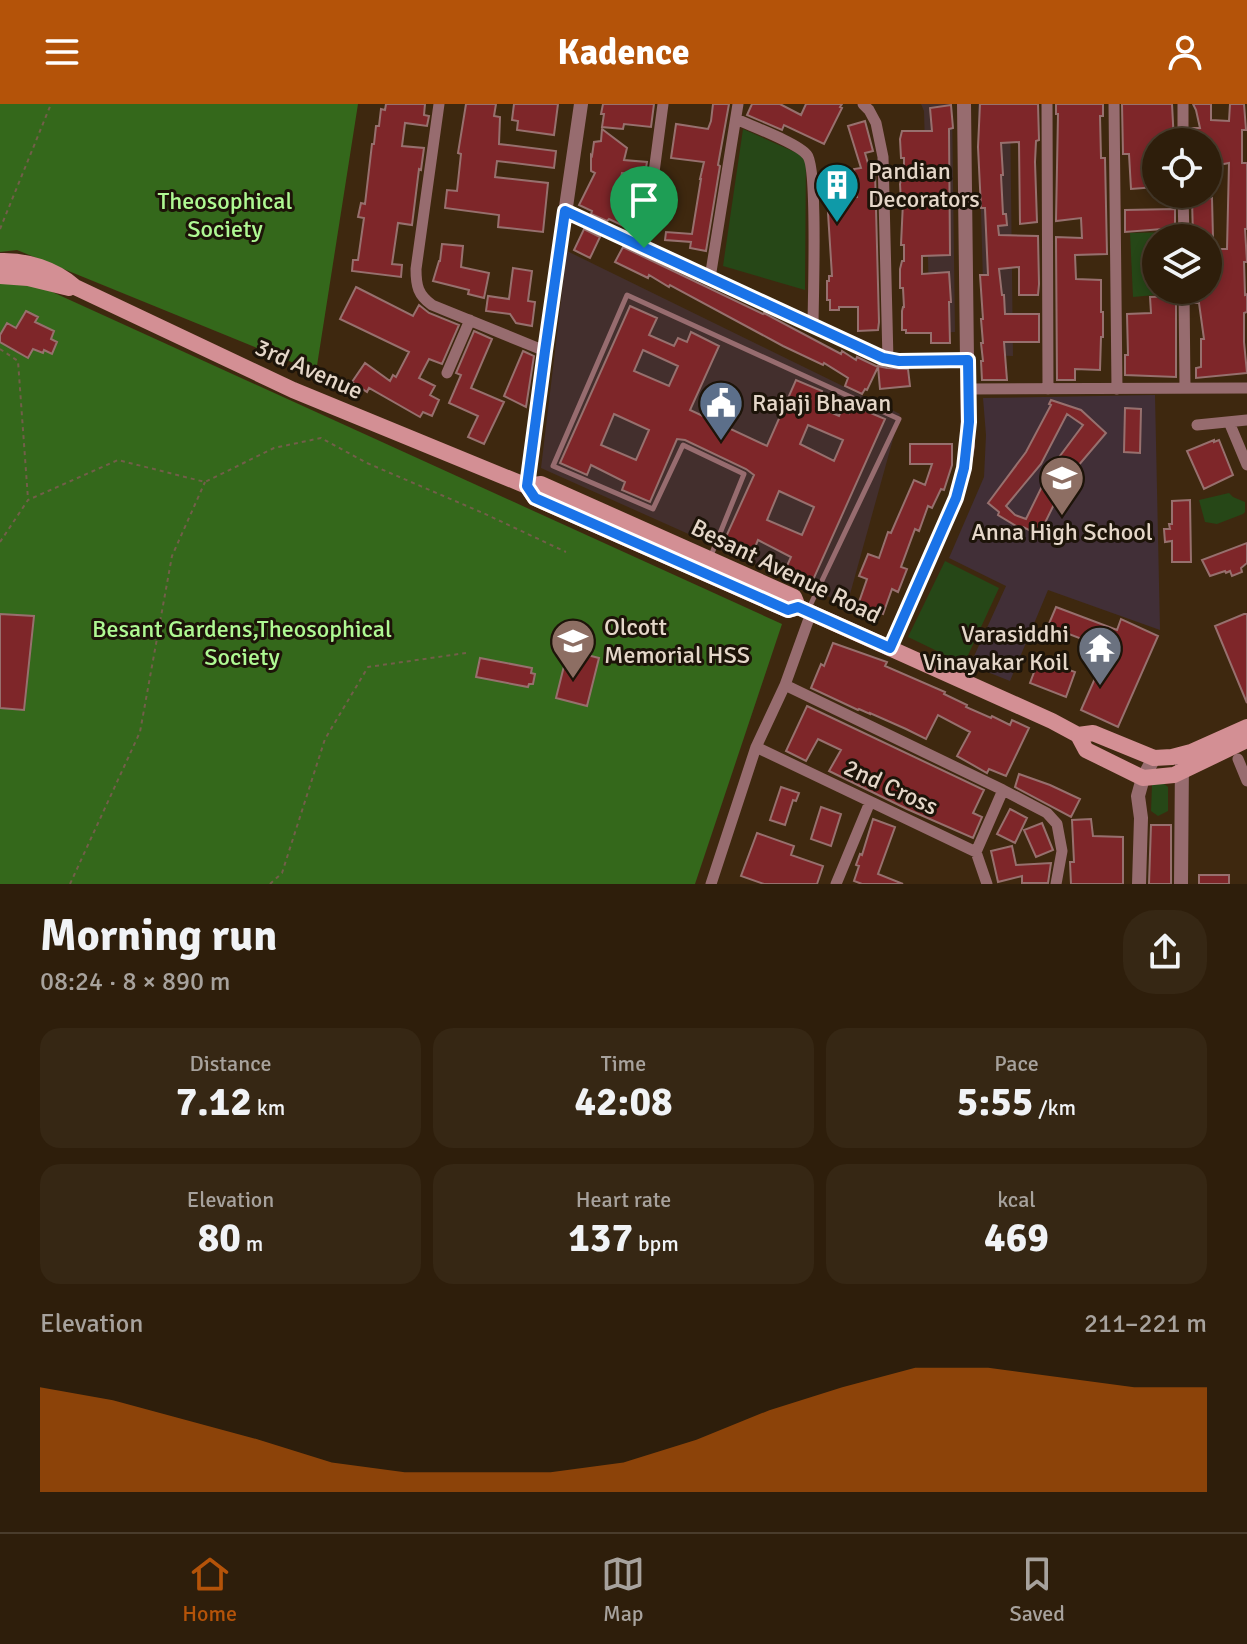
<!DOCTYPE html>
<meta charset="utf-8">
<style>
body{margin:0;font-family:Signika,sans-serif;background:#362714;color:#f1f3f6;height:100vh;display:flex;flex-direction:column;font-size:30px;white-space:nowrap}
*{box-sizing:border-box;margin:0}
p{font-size:26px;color:#a7a29d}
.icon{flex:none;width:44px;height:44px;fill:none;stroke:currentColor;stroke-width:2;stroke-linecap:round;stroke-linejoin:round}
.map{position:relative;height:780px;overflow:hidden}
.panel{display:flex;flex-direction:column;background:#2e1e0b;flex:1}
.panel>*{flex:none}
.controls{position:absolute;left:1142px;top:24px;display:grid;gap:16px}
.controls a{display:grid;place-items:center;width:80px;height:80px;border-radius:50%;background:#2e1e0b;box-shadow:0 4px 12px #0003,0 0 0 2px #493c2c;font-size:40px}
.pin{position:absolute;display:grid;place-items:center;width:68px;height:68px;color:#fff;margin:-82px -34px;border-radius:50% 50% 50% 0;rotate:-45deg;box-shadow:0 0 8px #0007}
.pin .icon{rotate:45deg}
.round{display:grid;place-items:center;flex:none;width:84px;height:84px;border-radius:32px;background:#362714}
.overview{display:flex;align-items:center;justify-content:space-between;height:136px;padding:0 40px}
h1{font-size:44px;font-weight:700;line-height:60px}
.stats{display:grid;grid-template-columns:repeat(3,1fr);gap:12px;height:136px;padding:8px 40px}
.stats div{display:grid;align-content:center;border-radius:20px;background:#362714;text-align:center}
.stats b{font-size:40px;font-weight:700}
.stats small{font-size:22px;font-weight:400}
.stats p{font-size:22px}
.chart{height:224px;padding:16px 40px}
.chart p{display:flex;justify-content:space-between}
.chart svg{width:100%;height:144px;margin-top:8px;fill:#b45309;opacity:.7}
header{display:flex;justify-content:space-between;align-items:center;height:104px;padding:0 40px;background:#b45309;color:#fff;font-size:36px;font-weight:700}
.dock{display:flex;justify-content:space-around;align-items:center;height:112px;border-top:2px solid #493c2c;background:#2e1e0b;font-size:22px;color:#a7a29d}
.dock a{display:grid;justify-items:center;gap:4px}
.dock .on{color:#b45309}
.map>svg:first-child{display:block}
.commercial{fill:#432f2d}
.education{fill:#412f37}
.green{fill:#264717}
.forest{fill:#34681b}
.building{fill:#7e2629;stroke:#97706e;stroke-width:2;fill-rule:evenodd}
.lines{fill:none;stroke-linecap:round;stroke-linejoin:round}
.path{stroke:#725e49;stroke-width:2;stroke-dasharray:4 4;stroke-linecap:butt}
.service{stroke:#976c6f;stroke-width:5}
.minor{stroke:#976c6f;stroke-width:11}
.tertiary{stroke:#976c6f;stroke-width:14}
.secondary{stroke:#d38f94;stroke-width:16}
.route-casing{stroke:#fff;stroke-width:16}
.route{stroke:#1a73e8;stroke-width:10}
.labels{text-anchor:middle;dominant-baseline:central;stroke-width:6;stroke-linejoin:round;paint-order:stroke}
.poi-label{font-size:24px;fill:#e5d7c9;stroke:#1d1409;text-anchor:start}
.park-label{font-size:24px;fill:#aff993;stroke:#1d1409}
.street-label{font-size:24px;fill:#e5d7c9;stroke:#1d1409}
</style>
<header><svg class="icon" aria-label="menu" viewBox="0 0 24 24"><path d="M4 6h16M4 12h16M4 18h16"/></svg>Kadence<svg class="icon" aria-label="person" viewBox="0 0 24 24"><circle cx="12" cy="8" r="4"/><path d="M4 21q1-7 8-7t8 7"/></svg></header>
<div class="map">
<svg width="1247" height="780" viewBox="0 0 1247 780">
<rect width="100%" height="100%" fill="#3e280f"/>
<!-- commercial -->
<path class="commercial" d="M 921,0 L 952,0 L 955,228 L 930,229 L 924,7 Z
M 978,0 L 1010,0 L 1013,252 L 985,251 Z
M 567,147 L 900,310 L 847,501 L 541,364 Z"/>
<!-- education -->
<path class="education" d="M 1155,291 L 1160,526 L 1048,486 L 1010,577 L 970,561 L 1006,482 L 949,454 L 984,373 L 986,331 L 983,294 Z"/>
<!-- green -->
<path class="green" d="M 743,25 L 806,53 L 805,186 L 723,162 Z
M 1175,128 L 1175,134 L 1156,134 L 1156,186 L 1177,186 L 1177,189 L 1133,193 L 1130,129 Z
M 1229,389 L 1233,393 L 1245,398 L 1245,408 L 1243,410 L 1217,420 L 1205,418 L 1199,396 Z
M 945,457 L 999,484 L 964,560 L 908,533 Z
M 1161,677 L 1168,683 L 1168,707 L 1158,712 L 1151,707 L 1152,681 Z"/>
<!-- forest -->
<path class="forest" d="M 0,0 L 358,0 L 316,268 L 17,146 L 0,148 Z
M 15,171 L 782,520 L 695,780 L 0,780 L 0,173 Z"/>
<!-- building -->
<path class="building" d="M 386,0 L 425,0 L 424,11 L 429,12 L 427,22 L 405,19 L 402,42 L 424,44 L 421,66 L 419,65 L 412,121 L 398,119 L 392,160 L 402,161 L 401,173 L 352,167 L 353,156 L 358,156 L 364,114 L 358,113 L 361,99 L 365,100 L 372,40 L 374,40 L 376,22 L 379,22 L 381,5 L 385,6 Z
M 466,0 L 496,0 L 494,12 L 500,13 L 499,40 L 556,47 L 554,64 L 497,57 L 495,73 L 548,79 L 543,128 L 498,123 L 499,111 L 445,104 L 447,86 L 457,87 L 461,50 L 458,49 Z
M 514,0 L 558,0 L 554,31 L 517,26 L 518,17 L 512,16 Z
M 603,0 L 654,0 L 651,23 L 624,20 L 623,25 L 602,23 L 604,10 L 601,10 Z
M 713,0 L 729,0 L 718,61 L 720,62 L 706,147 L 690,144 L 691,138 L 665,136 L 666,128 L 692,130 L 701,75 L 700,75 L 704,58 L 671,54 L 676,20 L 708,25 L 711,17 Z
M 752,0 L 780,0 L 801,11 L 806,0 L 842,0 L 840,3 L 842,4 L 824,40 L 784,21 L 782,26 L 747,11 Z
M 980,0 L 1038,0 L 1039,36 L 1036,37 L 1035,58 L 1037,118 L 1020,120 L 1019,38 L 1001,39 L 1003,71 L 1001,71 L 1003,110 L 1006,110 L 1007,121 L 998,122 L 999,131 L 1038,132 L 1039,180 L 1038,191 L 1019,191 L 1019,163 L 999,165 L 1002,191 L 1004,191 L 1005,210 L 1039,210 L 1039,238 L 1004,238 L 1007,276 L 982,276 L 981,257 L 983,257 L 981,239 L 983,239 L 981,215 L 983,215 L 980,171 L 988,171 L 985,104 L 981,104 L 978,43 Z
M 1056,0 L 1103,0 L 1103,12 L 1100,12 L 1101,54 L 1105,54 L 1107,150 L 1075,151 L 1076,175 L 1101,176 L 1101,208 L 1103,208 L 1103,233 L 1101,233 L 1100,266 L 1075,265 L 1075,276 L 1057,276 L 1056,133 L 1082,134 L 1081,114 L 1056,117 L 1058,10 L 1056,10 Z
M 1122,0 L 1172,0 L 1174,38 L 1156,38 L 1156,83 L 1131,85 L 1129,50 L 1123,50 Z
M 1193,0 L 1211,0 L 1211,16 L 1229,17 L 1230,0 L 1244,0 L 1246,26 L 1242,26 L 1242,59 L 1247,59 L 1247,125 L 1245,125 L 1247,158 L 1244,158 L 1245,191 L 1247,190 L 1247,208 L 1244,209 L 1244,238 L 1247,269 L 1196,274 L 1196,264 L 1201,263 L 1201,235 L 1204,235 L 1199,199 L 1195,199 L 1193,186 L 1208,186 L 1208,145 L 1227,145 L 1229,59 L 1208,63 L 1208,38 L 1192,38 L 1192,24 L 1200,24 L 1196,6 Z
M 951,1 L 953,24 L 949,25 L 950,151 L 922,152 L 922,170 L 949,168 L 951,198 L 949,198 L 950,239 L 931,239 L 931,229 L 906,229 L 906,226 L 902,226 L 902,207 L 903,203 L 904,203 L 903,184 L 900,184 L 900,165 L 902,157 L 904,157 L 904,141 L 901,141 L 903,98 L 901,98 L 900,80 L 902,72 L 904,72 L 904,54 L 901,54 L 900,35 L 902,27 L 932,27 L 930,4 Z
M 865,17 L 873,47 L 865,49 L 869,63 L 871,63 L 872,67 L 875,67 L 879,218 L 878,226 L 858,227 L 858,203 L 839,203 L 839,206 L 830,206 L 830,196 L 827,196 L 827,177 L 829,177 L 829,172 L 832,172 L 827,93 L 857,93 L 854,65 L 861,64 L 848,22 Z
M 602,25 L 627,44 L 624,56 L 647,58 L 645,70 L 622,69 L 617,92 L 634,100 L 640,106 L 639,116 L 634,127 L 609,115 L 607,117 L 591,110 L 592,107 L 579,101 L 595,69 L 591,67 L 591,51 L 592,52 L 594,38 L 601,37 Z
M 1212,94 L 1213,134 L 1193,133 L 1192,95 Z
M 1175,105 L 1175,124 L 1125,128 L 1125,106 Z
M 584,125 L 600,133 L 590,154 L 574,146 Z
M 442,140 L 463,142 L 461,163 L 489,169 L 484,194 L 468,190 L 469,186 L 433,177 L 439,157 L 440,157 Z
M 623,143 L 763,210 L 764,209 L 841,250 L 842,247 L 856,256 L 857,253 L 878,263 L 867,286 L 865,285 L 862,290 L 845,282 L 848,274 L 824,259 L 823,261 L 783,242 L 670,181 L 669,183 L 649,171 L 648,174 L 615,158 Z
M 513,164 L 532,167 L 528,197 L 535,198 L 532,222 L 516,219 L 510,210 L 486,207 L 488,192 L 509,195 Z
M 356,183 L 413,212 L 419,201 L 429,209 L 459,221 L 442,260 L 429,255 L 419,274 L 435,282 L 430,291 L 439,296 L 432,312 L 423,308 L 420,313 L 369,284 L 367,288 L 352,278 L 365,259 L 390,277 L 393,271 L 396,273 L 409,248 L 340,215 Z
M 1176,192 L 1176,273 L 1125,271 L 1125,251 L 1128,251 L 1127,210 L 1151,209 L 1150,193 Z
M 630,202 L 657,214 L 649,231 L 674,242 L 678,234 L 687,238 L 691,228 L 719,242 L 690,306 L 767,342 L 796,276 L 822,287 L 816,302 L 839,312 L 842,305 L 849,309 L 852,301 L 885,315 L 813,476 L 786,464 L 791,453 L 758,436 L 753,448 L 725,435 L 754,371 L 746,365 L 685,336 L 677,335 L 650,398 L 622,386 L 625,378 L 591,361 L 587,371 L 560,359 ZM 643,246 L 678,262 L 669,282 L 634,267 ZM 614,310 L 649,326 L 636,356 L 601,341 ZM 808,321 L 843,336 L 834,357 L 800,340 ZM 779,387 L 814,403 L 802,431 L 767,416 Z
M 26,207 L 38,213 L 35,218 L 54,227 L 51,235 L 57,238 L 52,250 L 44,246 L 43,249 L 33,245 L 28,254 L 0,238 L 0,231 L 7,219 L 16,224 Z
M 474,227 L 492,235 L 471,284 L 504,298 L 484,340 L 468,333 L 478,312 L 449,299 L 461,271 L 456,269 Z
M 523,247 L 534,252 L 526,303 L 504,292 Z
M 878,262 L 887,264 L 908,265 L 910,282 L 880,285 Z
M 1051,296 L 1081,306 L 1106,329 L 1066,376 L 1039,431 L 1023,423 L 1021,425 L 998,411 L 999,408 L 988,399 L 1026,348 L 1051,301 L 1049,300 ZM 1067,310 L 1083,321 L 1051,364 L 1026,415 L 1015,411 L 1006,402 L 1041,360 Z
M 1125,304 L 1141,305 L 1140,349 L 1124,348 Z
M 1214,336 L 1214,338 L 1219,336 L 1233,371 L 1204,385 L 1187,347 Z
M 910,340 L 952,340 L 952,361 L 944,386 L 941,385 L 932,404 L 928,402 L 919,427 L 915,425 L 901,463 L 907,465 L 898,488 L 892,485 L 883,510 L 858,501 L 867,475 L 859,472 L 868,450 L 879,454 L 888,428 L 891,429 L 914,376 L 925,381 L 932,360 L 910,360 Z
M 1190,396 L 1191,458 L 1172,458 L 1172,437 L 1165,438 L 1164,425 L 1170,425 L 1169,420 L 1172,420 L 1172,397 Z
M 1247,439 L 1247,459 L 1241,464 L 1242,468 L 1232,472 L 1230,467 L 1226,469 L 1225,467 L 1210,472 L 1202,456 Z
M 1056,503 L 1117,526 L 1121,515 L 1158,532 L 1118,623 L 1081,606 L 1108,545 L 1048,522 Z
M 0,510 L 34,512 L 24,606 L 0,604 Z
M 1244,510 L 1247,510 L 1247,599 L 1215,522 Z
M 833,539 L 887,558 L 885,562 L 945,588 L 944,590 L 967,601 L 966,603 L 991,614 L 992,612 L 1010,621 L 1012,616 L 1029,624 L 1006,672 L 989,665 L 987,669 L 957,652 L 970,628 L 938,611 L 926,635 L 906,625 L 870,609 L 870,610 L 859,605 L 858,606 L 811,584 L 821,560 L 824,562 Z
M 568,546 L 599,554 L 587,602 L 556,594 Z
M 480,554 L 532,564 L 531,569 L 535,570 L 533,580 L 529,580 L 528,583 L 476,573 Z
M 1039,555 L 1075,568 L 1066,593 L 1030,579 Z
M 807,602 L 984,686 L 973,709 L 982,713 L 973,734 L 907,705 L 829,667 L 841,646 L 822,637 L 818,635 L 806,657 L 786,647 Z
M 1019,670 L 1050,681 L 1080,695 L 1071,713 L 1015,683 Z
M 781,683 L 799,689 L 796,697 L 793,696 L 785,721 L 770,716 Z
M 821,703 L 841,710 L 831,742 L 811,735 Z
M 1010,705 L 1027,714 L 1015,739 L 997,730 Z
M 873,715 L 895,723 L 878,770 L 903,780 L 862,780 L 854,777 L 859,762 L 856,761 L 860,750 L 862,751 Z
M 1091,715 L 1093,732 L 1123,733 L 1123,780 L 1071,780 L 1070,758 L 1074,758 L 1072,716 Z
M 1042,719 L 1053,746 L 1036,753 L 1024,726 Z
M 1151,721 L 1171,721 L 1171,780 L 1149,780 Z
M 757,729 L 794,742 L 791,751 L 823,762 L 817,780 L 764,780 L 741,772 Z
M 1012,742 L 1016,761 L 1051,759 L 1048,779 L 1022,779 L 1022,772 L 998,778 L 991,747 Z
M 1199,771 L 1229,771 L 1229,780 L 1199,780 Z"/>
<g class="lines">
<!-- path -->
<path class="path" d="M 0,125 L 51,0
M 0,245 L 18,257 L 28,395
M 0,438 L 28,396 L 118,356 L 205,378 L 274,344 L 321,334 L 367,359 L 483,409 L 566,448
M 70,780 L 140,628 L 172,452 L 205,378
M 270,780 L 282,769 L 325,635 L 368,563 L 466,549"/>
<!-- service -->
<path class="service" d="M 710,454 L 744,370 L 683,341 L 653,405 L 553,362 L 627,191 L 899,315 L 808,506"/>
<!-- minor -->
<path class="minor" d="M 439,0 L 416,165 C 416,182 418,191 432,201 L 545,247
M 863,0 L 869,6 L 876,19 L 883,53 L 888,256
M 1047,0 L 1048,285
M 1114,0 L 1117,285
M 1183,0 L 1183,38
M 736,15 C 751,22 798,39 807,51 C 818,63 813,197 813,223
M 1183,90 L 1184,134
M 565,107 L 883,254 L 899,257 L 968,256
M 644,144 L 663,0
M 710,174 L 738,0
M 1184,186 L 1185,284
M 447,269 L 470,216
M 968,285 L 1247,284
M 1229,318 L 1247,361
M 1197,321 L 1247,316
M 785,581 L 1003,686 L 1047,709 L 1057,720 L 1062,747 L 1056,780
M 756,643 L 976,748 L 987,780
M 1238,655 L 1247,677
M 976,748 L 1003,686
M 711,780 L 756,643 L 785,581 L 811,509
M 836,780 L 870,698"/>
<!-- tertiary -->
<path class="tertiary" d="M 527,382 L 545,247 L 581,0
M 890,544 L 956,394 L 964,364 L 968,342 L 964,0
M 1139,780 L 1141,714 L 1138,692 L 1143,674 L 1154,654
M 1181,780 L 1182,656"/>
<!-- secondary -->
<path class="secondary" d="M 0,157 C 26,156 55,165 75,183 L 293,286 L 527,382 L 541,380 L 794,493 L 798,503 L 807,507 L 1052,617 L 1078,631 L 1093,629 L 1154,654 L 1172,653 L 1191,648 L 1247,623
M 0,172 L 28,174 L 69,184
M 527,382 L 535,394 L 788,506 L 798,503
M 1078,631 L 1086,646 L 1143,674 L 1174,671 L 1247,636"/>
</g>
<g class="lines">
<!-- route casing -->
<g class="route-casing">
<path id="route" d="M 565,107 L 883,254 L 899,257 L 968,256 L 969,318 L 964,364 L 956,394 L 890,544 L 798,503 L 788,506 L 535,394 L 527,382 L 545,247 Z"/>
</g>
<!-- route -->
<use href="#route" class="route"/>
</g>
<!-- icons -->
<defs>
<g id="building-pin" transform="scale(2.3)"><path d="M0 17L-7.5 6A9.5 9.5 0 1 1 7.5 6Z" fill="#0f9aa8" stroke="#1d1409"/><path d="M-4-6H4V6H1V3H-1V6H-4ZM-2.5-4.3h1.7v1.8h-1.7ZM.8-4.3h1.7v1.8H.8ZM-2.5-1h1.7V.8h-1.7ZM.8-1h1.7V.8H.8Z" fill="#fff"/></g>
<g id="civic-pin" transform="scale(2.3)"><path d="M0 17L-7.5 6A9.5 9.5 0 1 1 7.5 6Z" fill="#5c6f8a" stroke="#1d1409"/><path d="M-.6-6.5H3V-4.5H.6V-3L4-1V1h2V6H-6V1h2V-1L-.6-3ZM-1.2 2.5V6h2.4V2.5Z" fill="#fff"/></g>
<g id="school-pin" transform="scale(2.3)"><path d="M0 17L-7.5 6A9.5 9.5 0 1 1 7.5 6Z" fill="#8d6e63" stroke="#1d1409"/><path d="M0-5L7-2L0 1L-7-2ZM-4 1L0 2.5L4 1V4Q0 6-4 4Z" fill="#fff"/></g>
<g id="temple-pin" transform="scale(2.3)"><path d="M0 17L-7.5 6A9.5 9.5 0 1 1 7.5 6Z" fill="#6b7280" stroke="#1d1409"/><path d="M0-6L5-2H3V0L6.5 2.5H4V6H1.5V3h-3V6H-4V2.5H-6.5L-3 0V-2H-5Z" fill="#fff"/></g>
</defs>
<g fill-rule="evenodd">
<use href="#building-pin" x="837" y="81"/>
<use href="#civic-pin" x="721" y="299"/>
<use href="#school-pin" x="1062" y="374"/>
<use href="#school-pin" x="573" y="537"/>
<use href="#temple-pin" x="1100" y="544"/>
</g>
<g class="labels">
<!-- poi labels -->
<g class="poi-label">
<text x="868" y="67">Pandian<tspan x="868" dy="28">Decorators</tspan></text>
<text x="752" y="299">Rajaji Bhavan</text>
<text x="1062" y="428" text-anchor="middle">Anna High School</text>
<text x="604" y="523">Olcott<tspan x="604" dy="28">Memorial HSS</tspan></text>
<text x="1069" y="530" text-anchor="end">Varasiddhi<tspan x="1069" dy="28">Vinayakar Koil</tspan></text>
</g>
<!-- park labels -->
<g class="park-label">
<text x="225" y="97">Theosophical<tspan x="225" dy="28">Society</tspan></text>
<text x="242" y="525">Besant Gardens,Theosophical<tspan x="242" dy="28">Society</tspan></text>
</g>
<!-- street labels -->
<g class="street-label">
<text transform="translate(309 265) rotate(24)">3rd Avenue</text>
<text transform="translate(786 467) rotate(26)">Besant Avenue Road</text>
<text transform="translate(891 683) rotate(25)">2nd Cross</text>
</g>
</g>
</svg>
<div class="controls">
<a><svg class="icon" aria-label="locate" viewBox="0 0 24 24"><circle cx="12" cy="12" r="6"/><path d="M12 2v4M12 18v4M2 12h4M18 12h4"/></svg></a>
<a><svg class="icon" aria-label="layers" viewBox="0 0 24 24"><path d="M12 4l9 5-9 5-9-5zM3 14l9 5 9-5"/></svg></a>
</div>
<div class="pin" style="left:644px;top:144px;background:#1e9e55"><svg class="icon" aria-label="arrive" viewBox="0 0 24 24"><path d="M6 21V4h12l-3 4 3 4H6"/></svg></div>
</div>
<section class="panel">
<div class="overview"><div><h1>Morning run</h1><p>08:24 · 8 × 890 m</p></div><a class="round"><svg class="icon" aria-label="share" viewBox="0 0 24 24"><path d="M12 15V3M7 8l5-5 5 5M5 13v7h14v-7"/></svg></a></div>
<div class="stats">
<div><p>Distance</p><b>7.12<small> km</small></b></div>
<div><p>Time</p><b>42:08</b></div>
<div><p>Pace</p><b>5:55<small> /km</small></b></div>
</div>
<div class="stats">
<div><p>Elevation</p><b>80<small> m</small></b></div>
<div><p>Heart rate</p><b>137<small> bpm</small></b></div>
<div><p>kcal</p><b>469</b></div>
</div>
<div class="chart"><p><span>Elevation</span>211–221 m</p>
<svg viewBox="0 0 160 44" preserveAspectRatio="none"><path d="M0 44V12L10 16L20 22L30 28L40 35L50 38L60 38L70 38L80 35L90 28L100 19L110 12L120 6L130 6L140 9L150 12L160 12V44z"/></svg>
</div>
</section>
<nav class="dock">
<a class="on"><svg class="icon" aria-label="home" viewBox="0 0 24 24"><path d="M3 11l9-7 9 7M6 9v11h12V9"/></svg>Home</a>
<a><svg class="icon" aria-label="map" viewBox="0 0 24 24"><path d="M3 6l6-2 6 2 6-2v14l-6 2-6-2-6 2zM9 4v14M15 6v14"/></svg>Map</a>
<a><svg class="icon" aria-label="saved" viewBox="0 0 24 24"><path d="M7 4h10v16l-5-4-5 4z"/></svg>Saved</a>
</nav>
